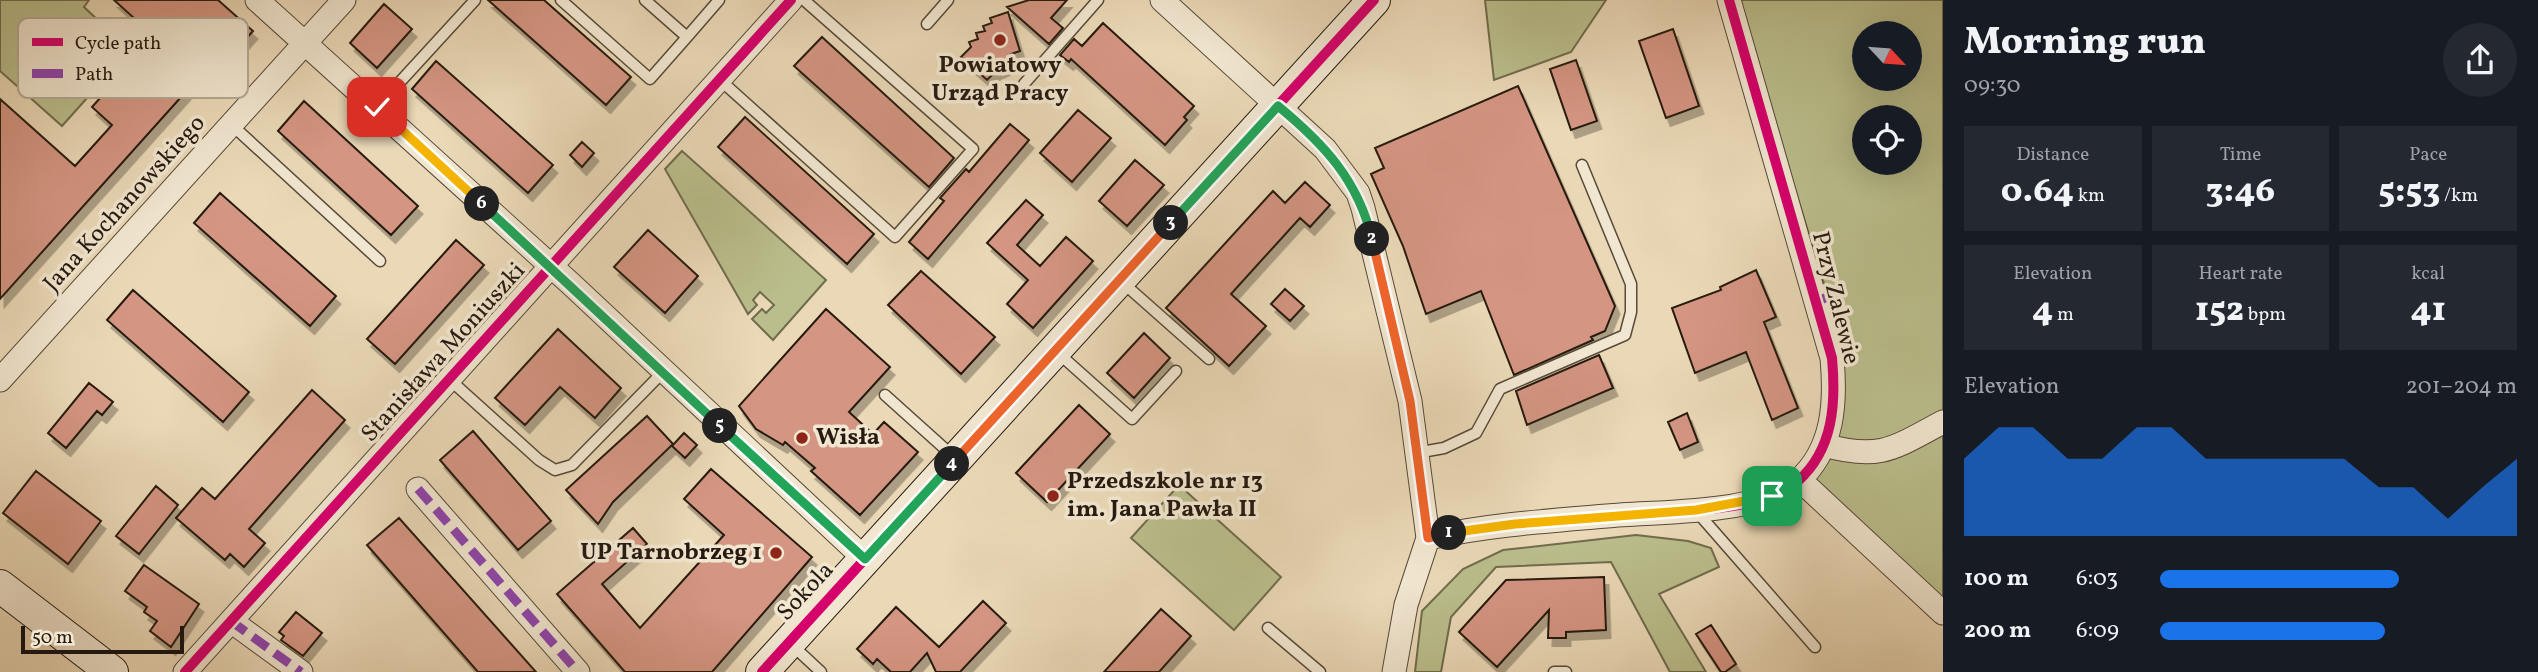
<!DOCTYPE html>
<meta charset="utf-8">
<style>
body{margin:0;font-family:Vollkorn,serif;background:#242831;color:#f1f3f6;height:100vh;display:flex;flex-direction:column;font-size:26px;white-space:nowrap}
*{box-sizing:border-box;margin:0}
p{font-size:23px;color:#9ea1a6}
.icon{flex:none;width:38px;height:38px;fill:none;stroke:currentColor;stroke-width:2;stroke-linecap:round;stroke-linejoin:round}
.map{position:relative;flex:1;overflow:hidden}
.panel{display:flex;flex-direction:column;background:#171b24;width:595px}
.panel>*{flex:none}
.needle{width:46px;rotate:116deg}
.controls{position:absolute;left:1852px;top:21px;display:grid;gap:14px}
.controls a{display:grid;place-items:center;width:70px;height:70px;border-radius:50%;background:#171b24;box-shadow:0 7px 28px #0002;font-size:35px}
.scale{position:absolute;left:21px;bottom:18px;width:163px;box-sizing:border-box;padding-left:7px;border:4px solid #261a10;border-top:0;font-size:19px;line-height:24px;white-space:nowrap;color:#261a10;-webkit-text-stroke:5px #f1e6d0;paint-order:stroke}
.pin{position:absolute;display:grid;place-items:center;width:60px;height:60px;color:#fff;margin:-30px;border-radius:14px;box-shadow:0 4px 10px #0006}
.km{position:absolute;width:35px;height:35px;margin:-18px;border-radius:50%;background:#222;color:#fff;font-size:19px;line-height:35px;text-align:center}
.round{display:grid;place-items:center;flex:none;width:74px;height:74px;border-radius:37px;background:#242831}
.summary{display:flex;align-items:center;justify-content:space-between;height:119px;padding:0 21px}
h1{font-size:38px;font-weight:800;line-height:52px}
.metrics{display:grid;grid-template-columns:repeat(3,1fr);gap:10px;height:119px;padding:7px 21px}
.metrics div{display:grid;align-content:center;border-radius:0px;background:#242831;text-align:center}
.metrics b{font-size:35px;font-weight:800}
.metrics small{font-size:19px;font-weight:400}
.metrics p{font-size:19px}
.chart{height:196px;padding:14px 21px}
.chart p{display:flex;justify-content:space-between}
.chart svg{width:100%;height:126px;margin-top:7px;fill:#1a73e8;opacity:.7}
ul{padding:0 21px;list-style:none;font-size:23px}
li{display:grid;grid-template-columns:112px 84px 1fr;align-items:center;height:52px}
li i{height:18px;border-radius:9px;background:#1a73e8}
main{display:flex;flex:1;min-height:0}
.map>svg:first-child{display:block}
.green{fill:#babe8c;stroke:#706c4e;stroke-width:2;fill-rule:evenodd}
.building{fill:#d49582;stroke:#261a10;stroke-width:2;filter:url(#shadow)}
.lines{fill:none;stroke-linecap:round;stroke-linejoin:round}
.lane-casing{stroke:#574a3a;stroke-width:13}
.street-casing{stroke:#574a3a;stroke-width:25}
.secondary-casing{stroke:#261a10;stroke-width:34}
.lane{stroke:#f1e6d0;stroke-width:10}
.street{stroke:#f1e6d0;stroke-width:23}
.secondary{stroke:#f1e6d0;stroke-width:32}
.quiet{stroke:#8e44ad;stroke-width:9;stroke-dasharray:18 9;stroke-linecap:butt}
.cycleway-casing{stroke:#f1e6d0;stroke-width:15}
.cycleway{stroke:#d6006c;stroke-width:10}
.split-1-casing{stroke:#fff;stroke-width:14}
.split-2-casing{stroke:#fff;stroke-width:14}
.split-3-casing{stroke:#fff;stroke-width:14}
.split-4-casing{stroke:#fff;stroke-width:14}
.split-5-casing{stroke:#fff;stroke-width:14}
.split-6-casing{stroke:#fff;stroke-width:14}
.split-7-casing{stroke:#fff;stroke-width:14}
.split-1{stroke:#f5b400;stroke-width:9}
.split-2{stroke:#f0652b;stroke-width:9}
.split-3{stroke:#22a559;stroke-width:9}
.split-4{stroke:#f0652b;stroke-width:9}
.split-5{stroke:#22a559;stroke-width:9}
.split-6{stroke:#22a559;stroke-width:9}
.split-7{stroke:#f5b400;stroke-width:9}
.poi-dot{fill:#8f2418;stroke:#f1e6d0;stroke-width:2.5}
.labels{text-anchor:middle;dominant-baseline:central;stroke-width:7;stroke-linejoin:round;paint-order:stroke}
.poi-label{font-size:24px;font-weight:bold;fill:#261a10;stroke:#f1e6d0;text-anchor:start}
.street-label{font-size:24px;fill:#261a10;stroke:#f1e6d0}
.key{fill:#f1e6d0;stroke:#b4a996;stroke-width:2}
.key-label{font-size:19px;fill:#261a10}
</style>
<main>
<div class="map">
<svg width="1943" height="672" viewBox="0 0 1943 672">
<defs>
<filter id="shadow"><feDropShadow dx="4.5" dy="8" stdDeviation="0" flood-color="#0004"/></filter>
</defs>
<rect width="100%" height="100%" fill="#ead8b6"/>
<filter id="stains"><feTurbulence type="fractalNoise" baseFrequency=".00286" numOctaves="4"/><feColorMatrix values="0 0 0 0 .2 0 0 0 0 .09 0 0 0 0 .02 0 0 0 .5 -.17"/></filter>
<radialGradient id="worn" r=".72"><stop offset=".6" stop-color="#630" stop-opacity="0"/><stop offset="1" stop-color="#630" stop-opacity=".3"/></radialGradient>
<!-- green -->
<path class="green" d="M 0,0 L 89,0 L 84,7 L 130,50 L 62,126 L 0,71 Z
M 1485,0 L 1606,0 L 1571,52 L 1494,80 Z
M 1737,0 L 1943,0 L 1943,602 L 1812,485 L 1842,363 L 1830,303 ZM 1864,33 L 1909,33 L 1909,79 L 1864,79 ZM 1864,117 L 1909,117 L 1909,163 L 1864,163 Z
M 682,151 L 826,280 L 773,340 L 752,319 L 762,309 L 766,313 L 774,305 L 760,292 L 753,300 L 757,305 L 748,314 L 665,169 Z
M 1179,485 L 1281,577 L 1234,630 L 1131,538 Z
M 1636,535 L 1688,541 L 1711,548 L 1719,567 L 1659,594 L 1706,672 L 1670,672 L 1611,562 L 1496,567 L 1451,617 L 1441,672 L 1415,672 L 1422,611 L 1463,569 L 1503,550 Z"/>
<!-- building -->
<path class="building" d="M 114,0 L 218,0 L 253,31 L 206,83 L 199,77 L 0,299 L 0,99 L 75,166 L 112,125 L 92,107 L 155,37 Z
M 488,0 L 544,0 L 631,77 L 606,105 Z
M 1029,0 L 1067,0 L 1051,18 L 1063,28 L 1049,44 L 1007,7 Z
M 384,4 L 412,29 L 377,68 L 350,43 Z
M 1008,12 L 1020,51 L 1011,54 L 1013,59 L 1004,62 L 1006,67 L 996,71 L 987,80 L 961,57 L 971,47 L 969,42 L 978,39 L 976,33 L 985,31 L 983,26 L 992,23 L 990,18 Z
M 1103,23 L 1194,106 L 1184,117 L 1187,120 L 1165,145 L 1071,59 L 1069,62 L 1060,55 L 1074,39 L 1082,46 Z
M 1673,29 L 1699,106 L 1666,118 L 1639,41 Z
M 822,37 L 954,158 L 929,187 L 794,66 Z
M 1576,60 L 1597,121 L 1571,130 L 1550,69 Z
M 436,61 L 553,165 L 528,193 L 412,89 Z
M 1518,86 L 1615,306 L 1605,331 L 1591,337 L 1593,340 L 1514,375 L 1481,291 L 1426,314 L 1403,246 L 1371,174 L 1384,168 L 1375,148 Z
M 304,101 L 418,206 L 391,235 L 278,131 Z
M 1078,110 L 1111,138 L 1072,182 L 1040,153 Z
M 745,117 L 874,234 L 847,264 L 718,147 Z
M 1010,124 L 1029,140 L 928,259 L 909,242 L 944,201 L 940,198 L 966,169 L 969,172 Z
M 582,142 L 594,153 L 582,167 L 570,155 Z
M 1135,160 L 1164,185 L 1127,226 L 1099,201 Z
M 1305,182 L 1330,205 L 1310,227 L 1300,218 L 1231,294 L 1266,326 L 1229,366 L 1166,308 L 1273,191 L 1285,203 Z
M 220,193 L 336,296 L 310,326 L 194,223 Z
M 1026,200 L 1043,215 L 1017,245 L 1040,266 L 1066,237 L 1093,261 L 1033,328 L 1007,304 L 1028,280 L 987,243 Z
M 648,230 L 698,276 L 665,313 L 614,267 Z
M 456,240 L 484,265 L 395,364 L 367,339 Z
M 1756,270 L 1776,317 L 1764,322 L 1798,408 L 1772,420 L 1746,352 L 1695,373 L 1672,308 L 1721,290 L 1720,287 Z
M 921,271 L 995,337 L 961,374 L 888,305 Z
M 1285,289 L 1304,306 L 1290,321 L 1271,304 Z
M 133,290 L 249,392 L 223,422 L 107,320 Z
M 826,309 L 890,367 L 849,412 L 873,434 L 884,422 L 918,452 L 860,515 L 811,471 L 815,468 L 785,442 L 783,445 L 756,429 L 739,406 Z
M 558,329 L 621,388 L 595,418 L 560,387 L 525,425 L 495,398 Z
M 1144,333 L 1170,358 L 1134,398 L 1107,373 Z
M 1599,355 L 1613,388 L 1527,425 L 1516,391 Z
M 89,383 L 113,402 L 102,415 L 97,411 L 66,448 L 48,433 Z
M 312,390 L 345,420 L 249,529 L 265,543 L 244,567 L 230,554 L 225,560 L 176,518 L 202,488 L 215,499 Z
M 1079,405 L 1110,434 L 1047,502 L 1016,473 Z
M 1687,413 L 1698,442 L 1680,450 L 1668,422 Z
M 647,416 L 673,444 L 613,502 L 598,524 L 566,490 Z
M 473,431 L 551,521 L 518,550 L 440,460 Z
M 684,433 L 697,445 L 685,458 L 672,446 Z
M 711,469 L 812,557 L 712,672 L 625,672 L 557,594 L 633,528 L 647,544 L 602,584 L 640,628 L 724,535 L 684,499 Z
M 36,471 L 101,521 L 68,564 L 3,513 Z
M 156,486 L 178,505 L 139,554 L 116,536 Z
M 399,518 L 536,672 L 478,672 L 367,545 Z
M 144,565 L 199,604 L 171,647 L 150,631 L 157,621 L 144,612 L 147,607 L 125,591 Z
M 1604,577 L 1606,630 L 1566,632 L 1566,638 L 1548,638 L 1549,610 L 1497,667 L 1459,632 L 1506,580 Z
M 983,601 L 1006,623 L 960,672 L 936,672 L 927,653 L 910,672 L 891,672 L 877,659 L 873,664 L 857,649 L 896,607 L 939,647 Z
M 1161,609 L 1191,636 L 1159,672 L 1104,672 Z
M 296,612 L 322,633 L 303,656 L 281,640 L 284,636 L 279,632 Z
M 1711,625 L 1736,664 L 1725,672 L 1721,672 L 1696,634 Z"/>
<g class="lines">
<!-- lane casing -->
<g class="lane-casing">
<path id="lane" d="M 561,0 L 650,79 L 687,37 L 645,0
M 927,24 L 948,0
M 687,37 L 719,0
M 719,79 L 895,237 L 973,149 L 804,0
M 1024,84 L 1098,0
M 377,107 L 475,0
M 233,126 L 380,261
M 1122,282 L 1209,359
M 1057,352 L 1132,419 L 1176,371
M 449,379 L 539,460 L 555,470 L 572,465 L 662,373
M 885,395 L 954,457
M 1416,453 L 1444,448 L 1476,433 L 1500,389 L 1625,335 L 1631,312 L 1631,284 L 1582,165
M 1697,512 L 1815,647
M 1268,628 L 1320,672
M 792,645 L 821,672
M 1554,672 L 1566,672"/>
</g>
<!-- street casing -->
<g class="street-casing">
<path id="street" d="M 257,0 L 571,284 L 865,559
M 1162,0 L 1325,149 L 1358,193 L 1363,208 L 1410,401 L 1428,538 L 1406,605 L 1394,672
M 0,380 L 344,0
M 1824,445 C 1880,461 1894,448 1943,422
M 1800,480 L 1943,613
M 418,489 L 578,672
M 1428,538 C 1487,525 1547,521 1607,516 C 1658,511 1760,515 1798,481 C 1834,449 1836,402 1832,358 L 1729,0
M 231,621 L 301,672
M 185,672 L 791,0"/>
</g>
<!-- secondary casing -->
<g class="secondary-casing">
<path id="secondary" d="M 0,586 L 112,672
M 762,672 L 1374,0"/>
</g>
<!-- lane -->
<use href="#lane" class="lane"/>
<!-- street -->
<use href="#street" class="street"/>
<!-- secondary -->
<use href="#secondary" class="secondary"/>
<!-- quiet -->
<path class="quiet" d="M 1818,301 L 1841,291
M 418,489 L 578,672
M 231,621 L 301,672"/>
<!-- cycleway casing -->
<g class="cycleway-casing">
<path id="cycleway" d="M 1428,538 C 1487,525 1547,521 1607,516 C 1658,511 1760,515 1798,481 C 1834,449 1836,402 1832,358 L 1729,0
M 185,672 L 791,0
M 762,672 L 1374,0"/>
</g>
<!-- cycleway -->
<use href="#cycleway" class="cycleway"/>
</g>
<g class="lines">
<!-- split-1 casing -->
<g class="split-1-casing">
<path id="split-1" d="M 1449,533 L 1515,524 L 1696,510 L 1772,496"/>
</g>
<!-- split-2 casing -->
<g class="split-2-casing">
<path id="split-2" d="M 1372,239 L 1410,401 L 1428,538 L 1449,533"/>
</g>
<!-- split-3 casing -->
<g class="split-3-casing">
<path id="split-3" d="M 1171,223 L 1278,106 C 1324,144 1358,180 1372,239"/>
</g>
<!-- split-4 casing -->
<g class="split-4-casing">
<path id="split-4" d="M 952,464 L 1171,223"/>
</g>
<!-- split-5 casing -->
<g class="split-5-casing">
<path id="split-5" d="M 720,426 L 865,559 L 952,464"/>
</g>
<!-- split-6 casing -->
<g class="split-6-casing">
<path id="split-6" d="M 482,204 L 720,426"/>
</g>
<!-- split-7 casing -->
<g class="split-7-casing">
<path id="split-7" d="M 377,107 L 482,204"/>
</g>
<!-- split-1 -->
<use href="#split-1" class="split-1"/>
<!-- split-2 -->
<use href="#split-2" class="split-2"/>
<!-- split-3 -->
<use href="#split-3" class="split-3"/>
<!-- split-4 -->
<use href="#split-4" class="split-4"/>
<!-- split-5 -->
<use href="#split-5" class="split-5"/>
<!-- split-6 -->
<use href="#split-6" class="split-6"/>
<!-- split-7 -->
<use href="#split-7" class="split-7"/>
</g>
<!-- markers -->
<g class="poi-dot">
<circle cx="1000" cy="40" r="7"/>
<circle cx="802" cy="438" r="7"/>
<circle cx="1053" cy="496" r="7"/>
<circle cx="776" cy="553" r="7"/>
</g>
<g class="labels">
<!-- poi labels -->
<g class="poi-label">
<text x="1000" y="66" text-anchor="middle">Powiatowy<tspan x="1000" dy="28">Urząd Pracy</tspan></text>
<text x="816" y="438">Wisła</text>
<text x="1067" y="482">Przedszkole nr 13<tspan x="1067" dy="28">im. Jana Pawła II</tspan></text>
<text x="762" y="553" text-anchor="end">UP Tarnobrzeg 1</text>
</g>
<!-- street labels -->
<g class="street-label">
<text transform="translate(125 204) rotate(-48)">Jana Kochanowskiego</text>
<text transform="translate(1835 298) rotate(76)">Przy Zalewie</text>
<text transform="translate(444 353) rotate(-48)">Stanisława Moniuszki</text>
<text transform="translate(806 592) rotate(-47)">Sokola</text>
</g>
</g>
<!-- legend -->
<rect x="18" y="18" width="230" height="80" rx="10" class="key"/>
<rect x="32" y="38" width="31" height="8" fill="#d6006c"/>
<rect x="32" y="69" width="31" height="9" fill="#8e44ad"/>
<g class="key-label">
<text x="75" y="49">Cycle path</text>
<text x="75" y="80">Path</text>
</g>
<rect width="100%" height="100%" filter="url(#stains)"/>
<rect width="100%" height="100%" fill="url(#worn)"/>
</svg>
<div class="controls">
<a><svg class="needle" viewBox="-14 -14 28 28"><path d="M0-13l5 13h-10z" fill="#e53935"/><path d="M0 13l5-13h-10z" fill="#9ea1a6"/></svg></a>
<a><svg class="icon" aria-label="locate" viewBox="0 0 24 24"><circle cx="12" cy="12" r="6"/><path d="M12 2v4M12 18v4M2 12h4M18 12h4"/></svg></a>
</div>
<div class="scale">50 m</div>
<div class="pin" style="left:1772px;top:496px;background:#1e9e55"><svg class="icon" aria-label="arrive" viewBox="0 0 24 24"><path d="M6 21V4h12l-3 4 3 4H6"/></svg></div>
<div class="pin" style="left:377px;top:107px;background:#d93025"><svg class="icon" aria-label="check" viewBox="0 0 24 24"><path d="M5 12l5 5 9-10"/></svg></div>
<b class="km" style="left:1449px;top:533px">1</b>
<b class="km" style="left:1372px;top:239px">2</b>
<b class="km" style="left:1171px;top:223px">3</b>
<b class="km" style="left:952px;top:464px">4</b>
<b class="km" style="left:720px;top:426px">5</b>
<b class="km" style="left:482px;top:204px">6</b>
</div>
<section class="panel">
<div class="summary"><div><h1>Morning run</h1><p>09:30</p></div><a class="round"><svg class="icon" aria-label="share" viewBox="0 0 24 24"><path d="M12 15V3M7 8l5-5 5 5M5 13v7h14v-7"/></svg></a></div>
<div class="metrics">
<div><p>Distance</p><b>0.64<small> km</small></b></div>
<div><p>Time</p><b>3:46</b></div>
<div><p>Pace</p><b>5:53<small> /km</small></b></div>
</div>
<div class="metrics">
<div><p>Elevation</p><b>4<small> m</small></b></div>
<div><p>Heart rate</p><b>152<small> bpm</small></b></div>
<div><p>kcal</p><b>41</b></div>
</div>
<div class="chart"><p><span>Elevation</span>201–204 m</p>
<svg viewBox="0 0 160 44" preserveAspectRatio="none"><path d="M0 44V17L10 6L20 6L30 17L40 17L50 6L60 6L70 17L80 17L90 17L100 17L110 17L120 27L130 27L140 38L150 27L160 17V44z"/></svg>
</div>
<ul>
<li><b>100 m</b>6:03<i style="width:67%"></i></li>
<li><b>200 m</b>6:09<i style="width:63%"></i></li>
</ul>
</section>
</main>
